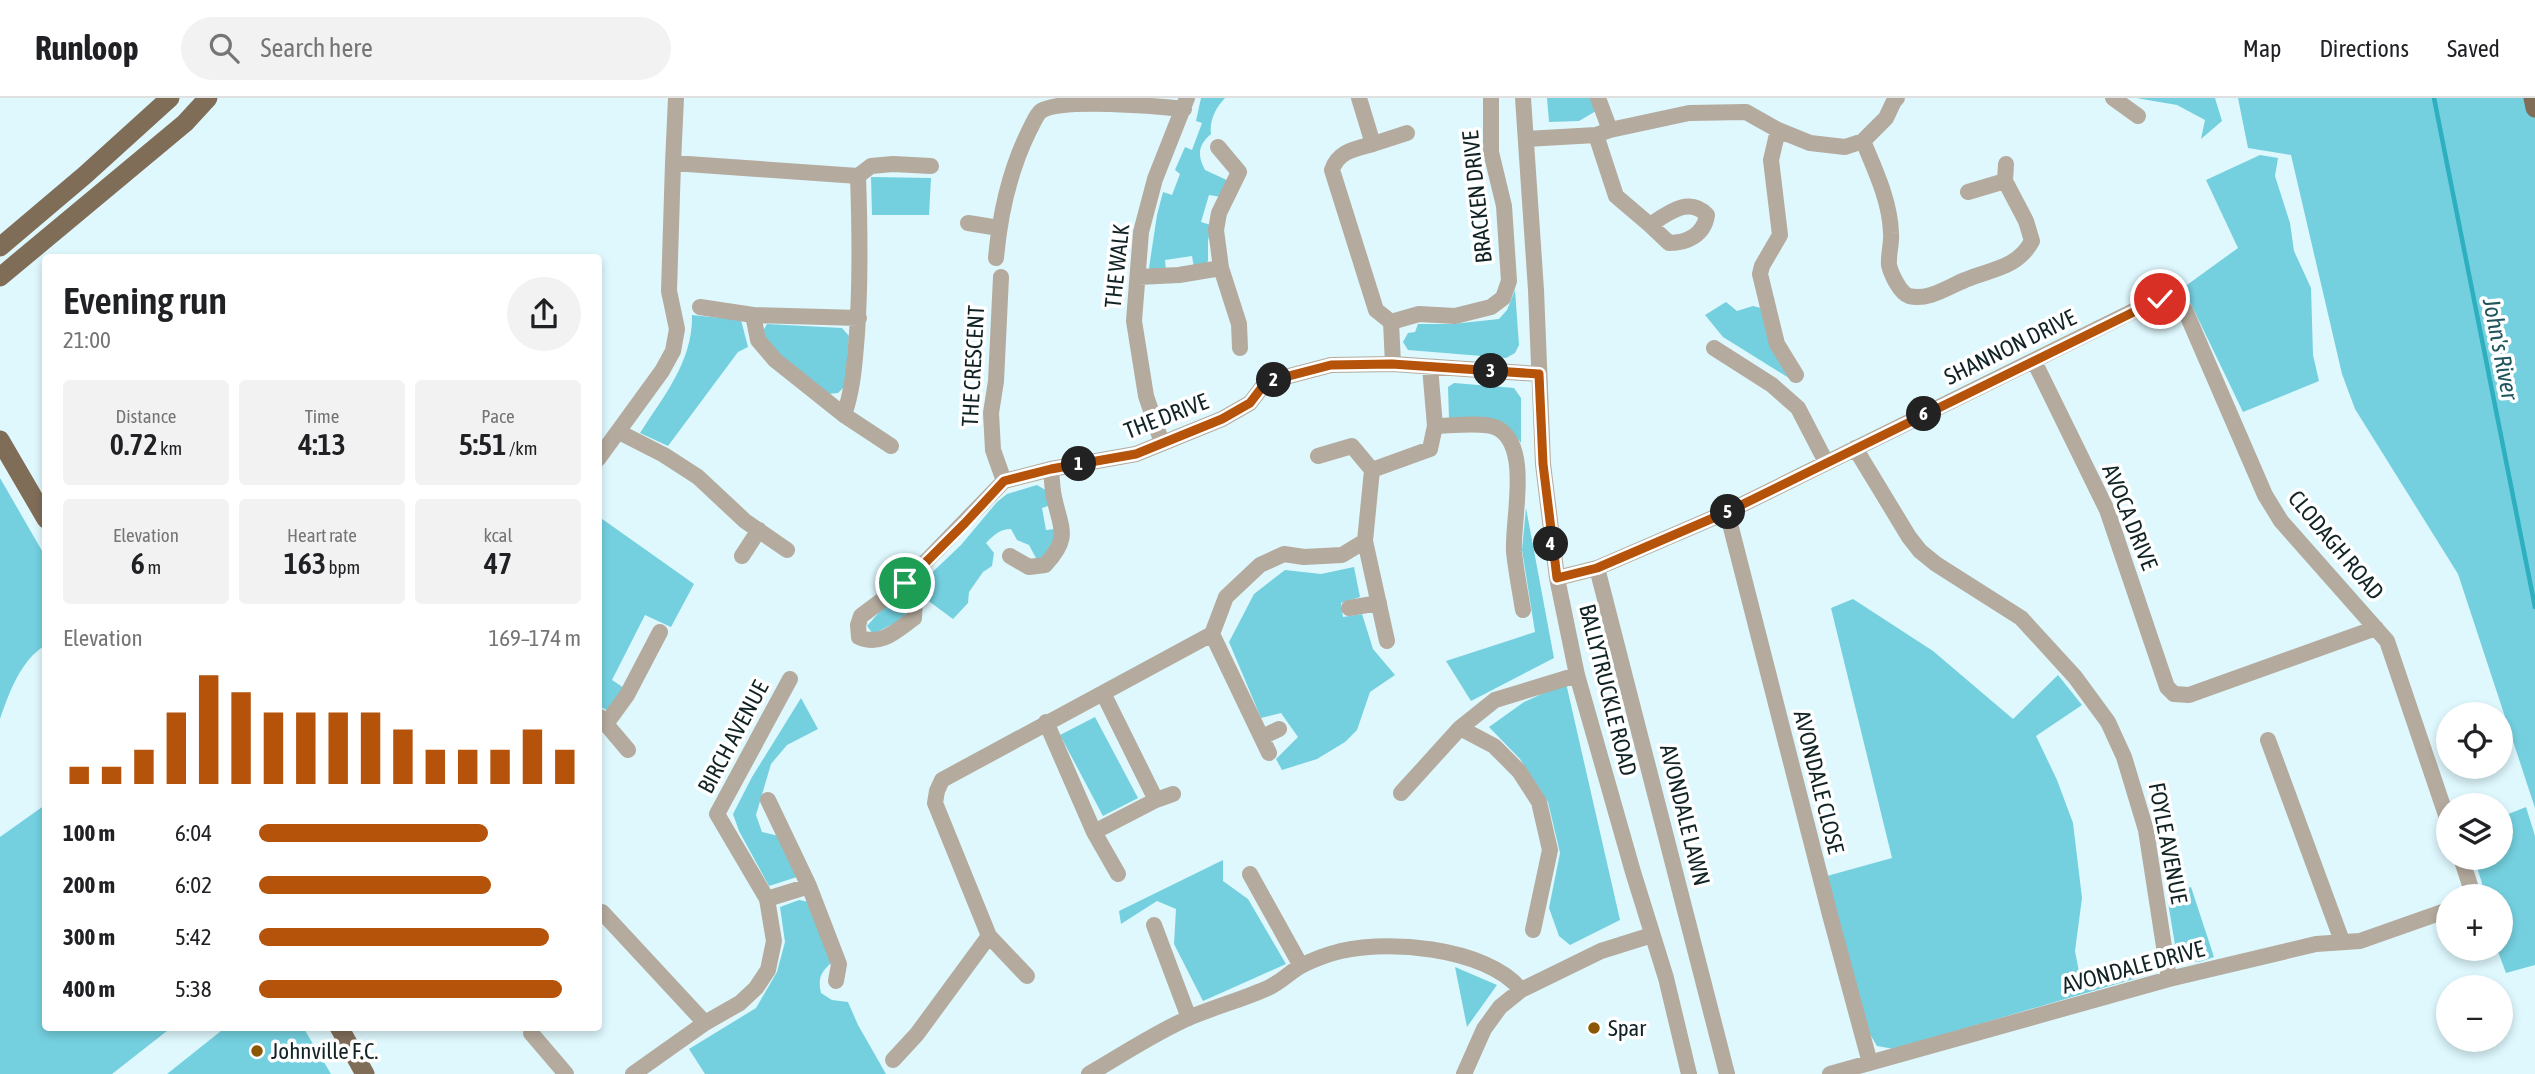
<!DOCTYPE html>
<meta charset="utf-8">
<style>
body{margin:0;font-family:"Asap Condensed",sans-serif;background:#f2f2f2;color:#202124;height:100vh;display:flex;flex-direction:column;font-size:26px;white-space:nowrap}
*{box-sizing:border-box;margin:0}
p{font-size:23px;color:#757577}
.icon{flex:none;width:38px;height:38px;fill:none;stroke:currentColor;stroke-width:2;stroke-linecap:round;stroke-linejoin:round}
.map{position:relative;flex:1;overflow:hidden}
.panel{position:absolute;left:42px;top:156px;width:560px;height:777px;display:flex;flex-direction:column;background:#fff;border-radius:7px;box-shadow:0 4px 10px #0003}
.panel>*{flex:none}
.tools{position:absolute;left:2436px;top:604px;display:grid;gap:14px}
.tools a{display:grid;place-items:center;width:77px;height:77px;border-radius:50%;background:#fff;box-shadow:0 4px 10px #0003;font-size:35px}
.pin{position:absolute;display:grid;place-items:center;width:60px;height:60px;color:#fff;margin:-30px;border:4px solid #fff;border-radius:50%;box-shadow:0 2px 7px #0007}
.km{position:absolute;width:35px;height:35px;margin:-18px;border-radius:50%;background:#222;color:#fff;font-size:19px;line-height:35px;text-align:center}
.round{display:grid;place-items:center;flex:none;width:74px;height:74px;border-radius:37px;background:#f2f2f2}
.headline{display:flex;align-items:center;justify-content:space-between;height:119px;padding:0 21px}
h1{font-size:38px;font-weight:600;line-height:52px}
.stats{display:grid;grid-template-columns:repeat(3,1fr);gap:10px;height:119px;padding:7px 21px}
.stats div{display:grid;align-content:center;border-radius:7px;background:#f2f2f2;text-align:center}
.stats b{font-size:30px;font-weight:600}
.stats small{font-size:19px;font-weight:400}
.stats p{font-size:19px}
.chart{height:196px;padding:14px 21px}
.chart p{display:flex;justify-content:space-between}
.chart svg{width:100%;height:126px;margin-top:7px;stroke:#b45309;stroke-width:6}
ul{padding:0 21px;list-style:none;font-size:23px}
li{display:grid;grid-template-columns:112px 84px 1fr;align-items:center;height:52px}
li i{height:18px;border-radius:9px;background:#b45309}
header{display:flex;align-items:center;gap:42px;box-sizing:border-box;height:98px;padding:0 35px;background:#fff;border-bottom:2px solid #e0e0e0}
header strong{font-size:33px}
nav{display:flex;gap:38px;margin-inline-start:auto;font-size:24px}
.search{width:490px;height:63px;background:#f2f2f2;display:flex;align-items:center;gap:18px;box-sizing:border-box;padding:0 24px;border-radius:38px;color:#757577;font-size:26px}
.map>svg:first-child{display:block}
.green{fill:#74d0df}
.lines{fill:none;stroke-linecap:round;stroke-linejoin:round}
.stream{stroke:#2dafc0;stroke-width:4.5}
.minor{stroke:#b4aa9e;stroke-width:16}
.major{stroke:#806d58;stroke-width:19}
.route-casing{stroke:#fff;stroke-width:14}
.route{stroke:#b45309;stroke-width:9}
.poi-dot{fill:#8b5704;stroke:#fff;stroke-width:2.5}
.labels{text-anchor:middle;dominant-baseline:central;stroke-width:7;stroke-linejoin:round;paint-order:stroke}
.street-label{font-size:23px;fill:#122325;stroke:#fff}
.poi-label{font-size:23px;fill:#122325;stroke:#fff;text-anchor:start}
.water-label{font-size:24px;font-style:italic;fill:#21555c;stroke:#fff}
</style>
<header>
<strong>Runloop</strong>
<div class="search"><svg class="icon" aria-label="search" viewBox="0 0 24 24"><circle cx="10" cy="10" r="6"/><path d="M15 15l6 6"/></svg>Search here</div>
<nav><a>Map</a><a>Directions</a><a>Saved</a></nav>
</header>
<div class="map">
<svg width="2535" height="976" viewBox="0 0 2535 976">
<rect width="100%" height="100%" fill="#def8fd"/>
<!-- green -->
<path class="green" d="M 1201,0 L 1225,0 C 1216,9 1209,23 1211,36 C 1198,47 1197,57 1205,72 L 1231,84 L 1221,99 L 1209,97 L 1201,124 L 1211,127 L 1208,143 L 1208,163 L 1203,169 L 1194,170 L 1192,158 L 1165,162 L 1166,172 L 1157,174 L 1149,170 L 1157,117 L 1163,94 L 1172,97 L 1180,76 L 1175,72 L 1185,49 L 1192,52 L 1202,25 L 1196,23 Z
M 1547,0 L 1591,0 L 1596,13 L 1579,23 L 1549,24 Z
M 2136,0 L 2215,0 L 2222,23 L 2201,41 L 2205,22 L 2177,7 Z
M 2238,0 L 2535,0 L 2535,710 L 2458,476 L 2355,311 L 2342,276 L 2291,57 L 2248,50 Z
M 2260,57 L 2278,60 L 2275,78 L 2290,125 L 2294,153 L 2311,190 L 2313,257 L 2319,283 L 2243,314 L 2191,206 L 2180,192 L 2238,150 L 2206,82 Z
M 871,79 L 931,80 L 929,117 L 872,117 Z
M 1515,192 L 1519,247 L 1515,255 L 1506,260 L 1408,252 L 1403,244 L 1408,235 L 1415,234 L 1418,226 L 1452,226 L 1499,221 L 1507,212 Z
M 1726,204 L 1737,213 L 1753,208 L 1761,210 L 1789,280 L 1723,239 L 1705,217 Z
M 692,217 L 741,222 L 748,249 L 738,254 L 668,348 L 640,335 C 664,298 693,263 692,217 Z
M 767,226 L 842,230 L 849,238 L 845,288 L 838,295 L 828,296 L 769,249 L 763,233 Z
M 1454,285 L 1514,290 L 1521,300 L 1521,345 L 1511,332 L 1449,321 L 1448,289 Z
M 0,380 L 45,458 L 46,547 C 21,561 9,595 0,621 Z
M 1037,387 L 1047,393 L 1051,407 L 1042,410 L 1046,432 L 1055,431 L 1054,446 L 1041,461 L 1036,460 L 1029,447 L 1017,442 L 1011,431 C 1000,431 994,437 986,445 L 994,455 L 992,468 L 983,474 L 969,494 L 968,505 L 953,521 L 919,496 L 921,485 L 961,447 L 997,404 L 1007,396 Z
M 1526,410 L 1554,560 L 1471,603 L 1446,563 L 1535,534 L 1522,452 Z
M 598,418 L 694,486 L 671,529 L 645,517 L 612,582 L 624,590 L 607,612 L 598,608 Z
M 1354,469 L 1360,499 L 1341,505 L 1343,519 L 1362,516 L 1373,551 L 1395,577 L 1370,594 L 1357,632 L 1345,644 L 1317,661 L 1282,672 L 1276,661 L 1298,639 L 1281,615 L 1261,620 L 1229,544 L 1254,496 L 1285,472 L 1321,476 Z
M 1853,501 L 1933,553 L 2013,621 L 2058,577 L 2082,607 L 2036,638 L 2057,682 L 2073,725 L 2082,800 L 2075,853 L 2080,879 L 2142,870 L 2144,878 L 1894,951 L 1877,948 L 1868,933 L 1827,778 L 1892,760 L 1831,510 Z
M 895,502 L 903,502 L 907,514 L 901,522 L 873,536 L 867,528 L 881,512 Z
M 1566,585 L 1620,822 L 1570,847 L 1559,838 L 1549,810 L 1560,755 L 1548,704 L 1520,661 L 1489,629 L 1524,604 Z
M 801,600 L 818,631 L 787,647 L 771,666 L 756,717 L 762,734 L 779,738 L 797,779 L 769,788 L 739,733 L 733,716 L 752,679 Z
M 1095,619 L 1138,700 L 1103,718 L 1060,637 Z
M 45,707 L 46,929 L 172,929 L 112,976 L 0,976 L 0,739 Z
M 2526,709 L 2535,738 L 2535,867 L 2506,875 L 2497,851 L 2501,850 L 2501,798 L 2483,798 L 2482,785 L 2474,760 L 2501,760 L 2501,719 Z
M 1223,762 L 1223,783 L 1248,801 L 1286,866 L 1203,903 L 1174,846 L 1176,811 L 1157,803 L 1121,826 L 1119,813 Z
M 2191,789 L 2214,859 L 2199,864 L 2182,861 L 2176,853 L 2167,798 Z
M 799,802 L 809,804 L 831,865 C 820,875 818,881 821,895 L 832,902 L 848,904 L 858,927 L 886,976 L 705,976 L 689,951 L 756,910 L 777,874 L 785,844 L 780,809 Z
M 1455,869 L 1497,887 L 1467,929 Z
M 226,929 L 303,929 L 331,976 L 167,976 Z"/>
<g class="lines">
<!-- stream -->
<path class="stream" d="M 2434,0 L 2535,509"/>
<!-- minor -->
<path class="minor" d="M 1359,0 L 1373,46 C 1355,51 1338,53 1332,72 L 1376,212 L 1391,224
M 1523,0 L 1536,192 L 1543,366 L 1557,480 L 1577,577 L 1633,774 L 1666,880 L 1689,976
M 2113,0 L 2138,18
M 1610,32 L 1689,15 L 1746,14 L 1778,32 L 1810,45 L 1845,49 L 1863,43 L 1886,20 L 1894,3 L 1897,0
M 1778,32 L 1771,62 L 1780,137 L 1762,168 L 1760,176 L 1777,246 L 1796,277
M 1596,37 L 1616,98 L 1650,127 C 1668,115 1689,98 1707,117 C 1704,137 1687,145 1669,145 L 1650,127
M 1526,41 L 1596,37 L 1610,32 L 1598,0
M 1863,43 C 1875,72 1890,103 1891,135 C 1892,145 1888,157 1889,167 C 1891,176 1900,195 1909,198 C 1928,203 1948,189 1965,182 C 1990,171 2017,171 2032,143 L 2026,123 L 2005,83 L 2006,66
M 1373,46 L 1407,35
M 1218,49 L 1239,74 L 1219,115 L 1216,132 L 1221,170 L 1239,226 L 1240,250
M 673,65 L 676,0
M 858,78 C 860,135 861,191 856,248 C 854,272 852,294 844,317 L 891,348
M 1968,94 L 2005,83
M 968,125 L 999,130
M 996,160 C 1000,115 1010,71 1030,31 C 1033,26 1036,17 1041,13 C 1061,0 1157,8 1184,11
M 1001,179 L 996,283 L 991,315 L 993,352 L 1004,383
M 1138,179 L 1179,177 L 1221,170
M 700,209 L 753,217
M 1714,250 L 1772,287 L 1798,310 L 1826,364
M 2034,263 L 2107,412 L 2167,589 L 2174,596 L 2189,597 L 2376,530
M 1393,266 L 1391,224 L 1419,216 L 1455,218 L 1491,209 L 1503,200 L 1509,183 L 1504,108 L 1491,54 L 1491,0
M 844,317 L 775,262 L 758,242 L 753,217 L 859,220
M 1435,328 C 1450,328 1487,323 1499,331 C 1531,351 1512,422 1514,454 C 1516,473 1520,493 1523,512
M 619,334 L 664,357 L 698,379 L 745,423 L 787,452
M 1162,345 L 1146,298 L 1134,223 L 1141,134 L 1155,81 L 1187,0
M 1855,350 L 1909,439 L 1920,453 L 1936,466 L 2021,520 L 2075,579 L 2108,624 L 2124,659 L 2146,732 L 2169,881
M 1318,358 L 1352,348 L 1372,372
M 598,361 L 662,273 L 673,253 L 677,231 L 669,193 L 673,65 L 858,78 L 871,68 L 893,66 L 931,68
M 1004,383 L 1051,371 L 1136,356 L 1222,321 L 1250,305 L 1266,284 L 1331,267 L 1393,266 L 1539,276
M 1727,414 L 1830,817 L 1870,965
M 742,458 L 759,432
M 1010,458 L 1029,469 L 1045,467 C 1071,439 1061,432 1054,399 C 1052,390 1052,380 1051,371
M 1597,470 L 1727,976
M 1557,480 L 1597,470 L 1727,414 L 2160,200 C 2172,201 2177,204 2185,212 L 2265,397 L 2281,423 L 2387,543 L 2448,723
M 905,485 L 861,518 L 858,527 L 859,539 C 881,549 897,532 914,520 L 915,502 L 905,485 L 1004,383
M 1349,510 L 1379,505
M 1212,536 L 1269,655
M 1387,543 L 1365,443 L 1372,372 L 1430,351 L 1435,328 L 1430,269
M 600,619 L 628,652
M 1046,624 L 1094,734 L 1156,702 L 1103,595
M 606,626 L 627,597 L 660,534
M 1460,630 L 1494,648 L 1519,673 L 1539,704 L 1550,752 L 1533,832
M 1262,639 L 1279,631
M 2268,642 L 2342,843
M 1401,695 L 1460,630 L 1495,602 L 1577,577
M 768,702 L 809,788 L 839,866 L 836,883
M 1156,702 L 1173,696
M 1094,734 L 1118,776
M 2461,760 L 2470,787 L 2470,798
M 1250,776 L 1301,868
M 767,801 L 809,788
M 602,814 L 705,925
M 1154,827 L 1189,920
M 989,838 L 1027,878
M 531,935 L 566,976
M 893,962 L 917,936 L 989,838 L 935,705 L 937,693 L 942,682 L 1212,536 L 1226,499 L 1260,467 L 1284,456 L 1304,459 L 1342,457 L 1365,443
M 633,976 L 705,925 L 740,905 L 756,890 L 768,872 L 774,843 L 767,801 L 717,716 L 790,581
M 1089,976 C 1122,957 1156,934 1191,919 C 1217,908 1244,901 1270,889 C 1282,883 1290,874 1301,868 C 1310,863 1321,859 1330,856 C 1379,839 1488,849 1521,892
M 1464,976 L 1484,931 L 1500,909 L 1521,892 L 1601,853 L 1652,837
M 1830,976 L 2169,881 L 2316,846 L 2360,843 L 2448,812"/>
<!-- major -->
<path class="major" d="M 2533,0 L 2535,10
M 0,149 L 85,77 L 170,0
M 0,179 L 185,25 L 208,0
M 0,342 L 46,421
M 339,929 L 365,976"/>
</g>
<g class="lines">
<!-- route casing -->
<g class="route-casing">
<path id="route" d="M 905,485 L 965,425 L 1004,383 L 1051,371 L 1136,356 L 1222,321 L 1250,305 L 1266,284 L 1331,267 L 1392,266 L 1539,276 L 1543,366 L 1557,480 L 1597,470 L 1727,414 L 2160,201"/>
</g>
<!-- route -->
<use href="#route" class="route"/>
</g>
<!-- markers -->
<g class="poi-dot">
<circle cx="1594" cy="930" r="7"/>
<circle cx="257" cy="953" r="7"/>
</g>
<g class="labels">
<!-- street labels -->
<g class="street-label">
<text transform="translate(1477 99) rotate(-96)">BRACKEN DRIVE</text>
<text transform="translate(1117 168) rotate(-84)">THE WALK</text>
<text transform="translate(2010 249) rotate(-26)">SHANNON DRIVE</text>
<text transform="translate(973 268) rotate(-87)">THE CRESCENT</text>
<text transform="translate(1166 318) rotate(-21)">THE DRIVE</text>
<text transform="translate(2130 419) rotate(68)">AVOCA DRIVE</text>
<text transform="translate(2336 447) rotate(50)">CLODAGH ROAD</text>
<text transform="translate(1608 592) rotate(76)">BALLYTRUCKLE ROAD</text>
<text transform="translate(733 639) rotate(-62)">BIRCH AVENUE</text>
<text transform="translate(1819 684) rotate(76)">AVONDALE CLOSE</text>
<text transform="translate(1685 717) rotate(76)">AVONDALE LAWN</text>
<text transform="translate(2168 745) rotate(79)">FOYLE AVENUE</text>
<text transform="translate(2133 869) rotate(-15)">AVONDALE DRIVE</text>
</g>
<!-- poi labels -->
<g class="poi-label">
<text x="1608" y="930">Spar</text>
<text x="271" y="953">Johnville F.C.</text>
</g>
<!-- water labels -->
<g class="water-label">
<text transform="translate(2501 251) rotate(79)">John's River</text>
</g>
</g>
</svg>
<div class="tools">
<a><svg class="icon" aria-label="locate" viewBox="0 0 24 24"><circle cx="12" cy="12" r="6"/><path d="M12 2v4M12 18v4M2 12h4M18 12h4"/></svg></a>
<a><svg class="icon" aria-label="layers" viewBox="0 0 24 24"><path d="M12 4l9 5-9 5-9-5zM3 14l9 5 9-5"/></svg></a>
<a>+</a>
<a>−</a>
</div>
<div class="pin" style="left:905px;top:485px;background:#1e9e55"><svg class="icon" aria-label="arrive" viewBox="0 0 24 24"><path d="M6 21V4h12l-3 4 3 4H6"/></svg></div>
<div class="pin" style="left:2160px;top:201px;background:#d93025"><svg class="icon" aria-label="check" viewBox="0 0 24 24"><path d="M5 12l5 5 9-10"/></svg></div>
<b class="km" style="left:1079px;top:366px">1</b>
<b class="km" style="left:1274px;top:282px">2</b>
<b class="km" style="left:1491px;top:273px">3</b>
<b class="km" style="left:1551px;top:446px">4</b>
<b class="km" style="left:1728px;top:414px">5</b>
<b class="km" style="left:1924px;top:316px">6</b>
<section class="panel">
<div class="headline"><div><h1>Evening run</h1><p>21:00</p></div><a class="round"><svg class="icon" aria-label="share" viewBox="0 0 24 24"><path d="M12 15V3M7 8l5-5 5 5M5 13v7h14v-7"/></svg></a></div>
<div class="stats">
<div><p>Distance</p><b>0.72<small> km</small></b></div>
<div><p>Time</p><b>4:13</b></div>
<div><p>Pace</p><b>5:51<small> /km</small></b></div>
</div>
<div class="stats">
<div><p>Elevation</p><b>6<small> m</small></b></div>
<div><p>Heart rate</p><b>163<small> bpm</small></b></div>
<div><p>kcal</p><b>47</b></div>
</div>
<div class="chart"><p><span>Elevation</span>169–174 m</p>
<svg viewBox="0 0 160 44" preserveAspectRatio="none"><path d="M5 44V38M15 44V38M25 44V32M35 44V19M45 44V6M55 44V12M65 44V19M75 44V19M85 44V19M95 44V19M105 44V25M115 44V32M125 44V32M135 44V32M145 44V25M155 44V32"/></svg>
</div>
<ul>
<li><b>100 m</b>6:04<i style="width:71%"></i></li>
<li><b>200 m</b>6:02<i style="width:72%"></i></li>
<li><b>300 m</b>5:42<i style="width:90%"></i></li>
<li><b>400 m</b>5:38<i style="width:94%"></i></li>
</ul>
</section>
</div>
